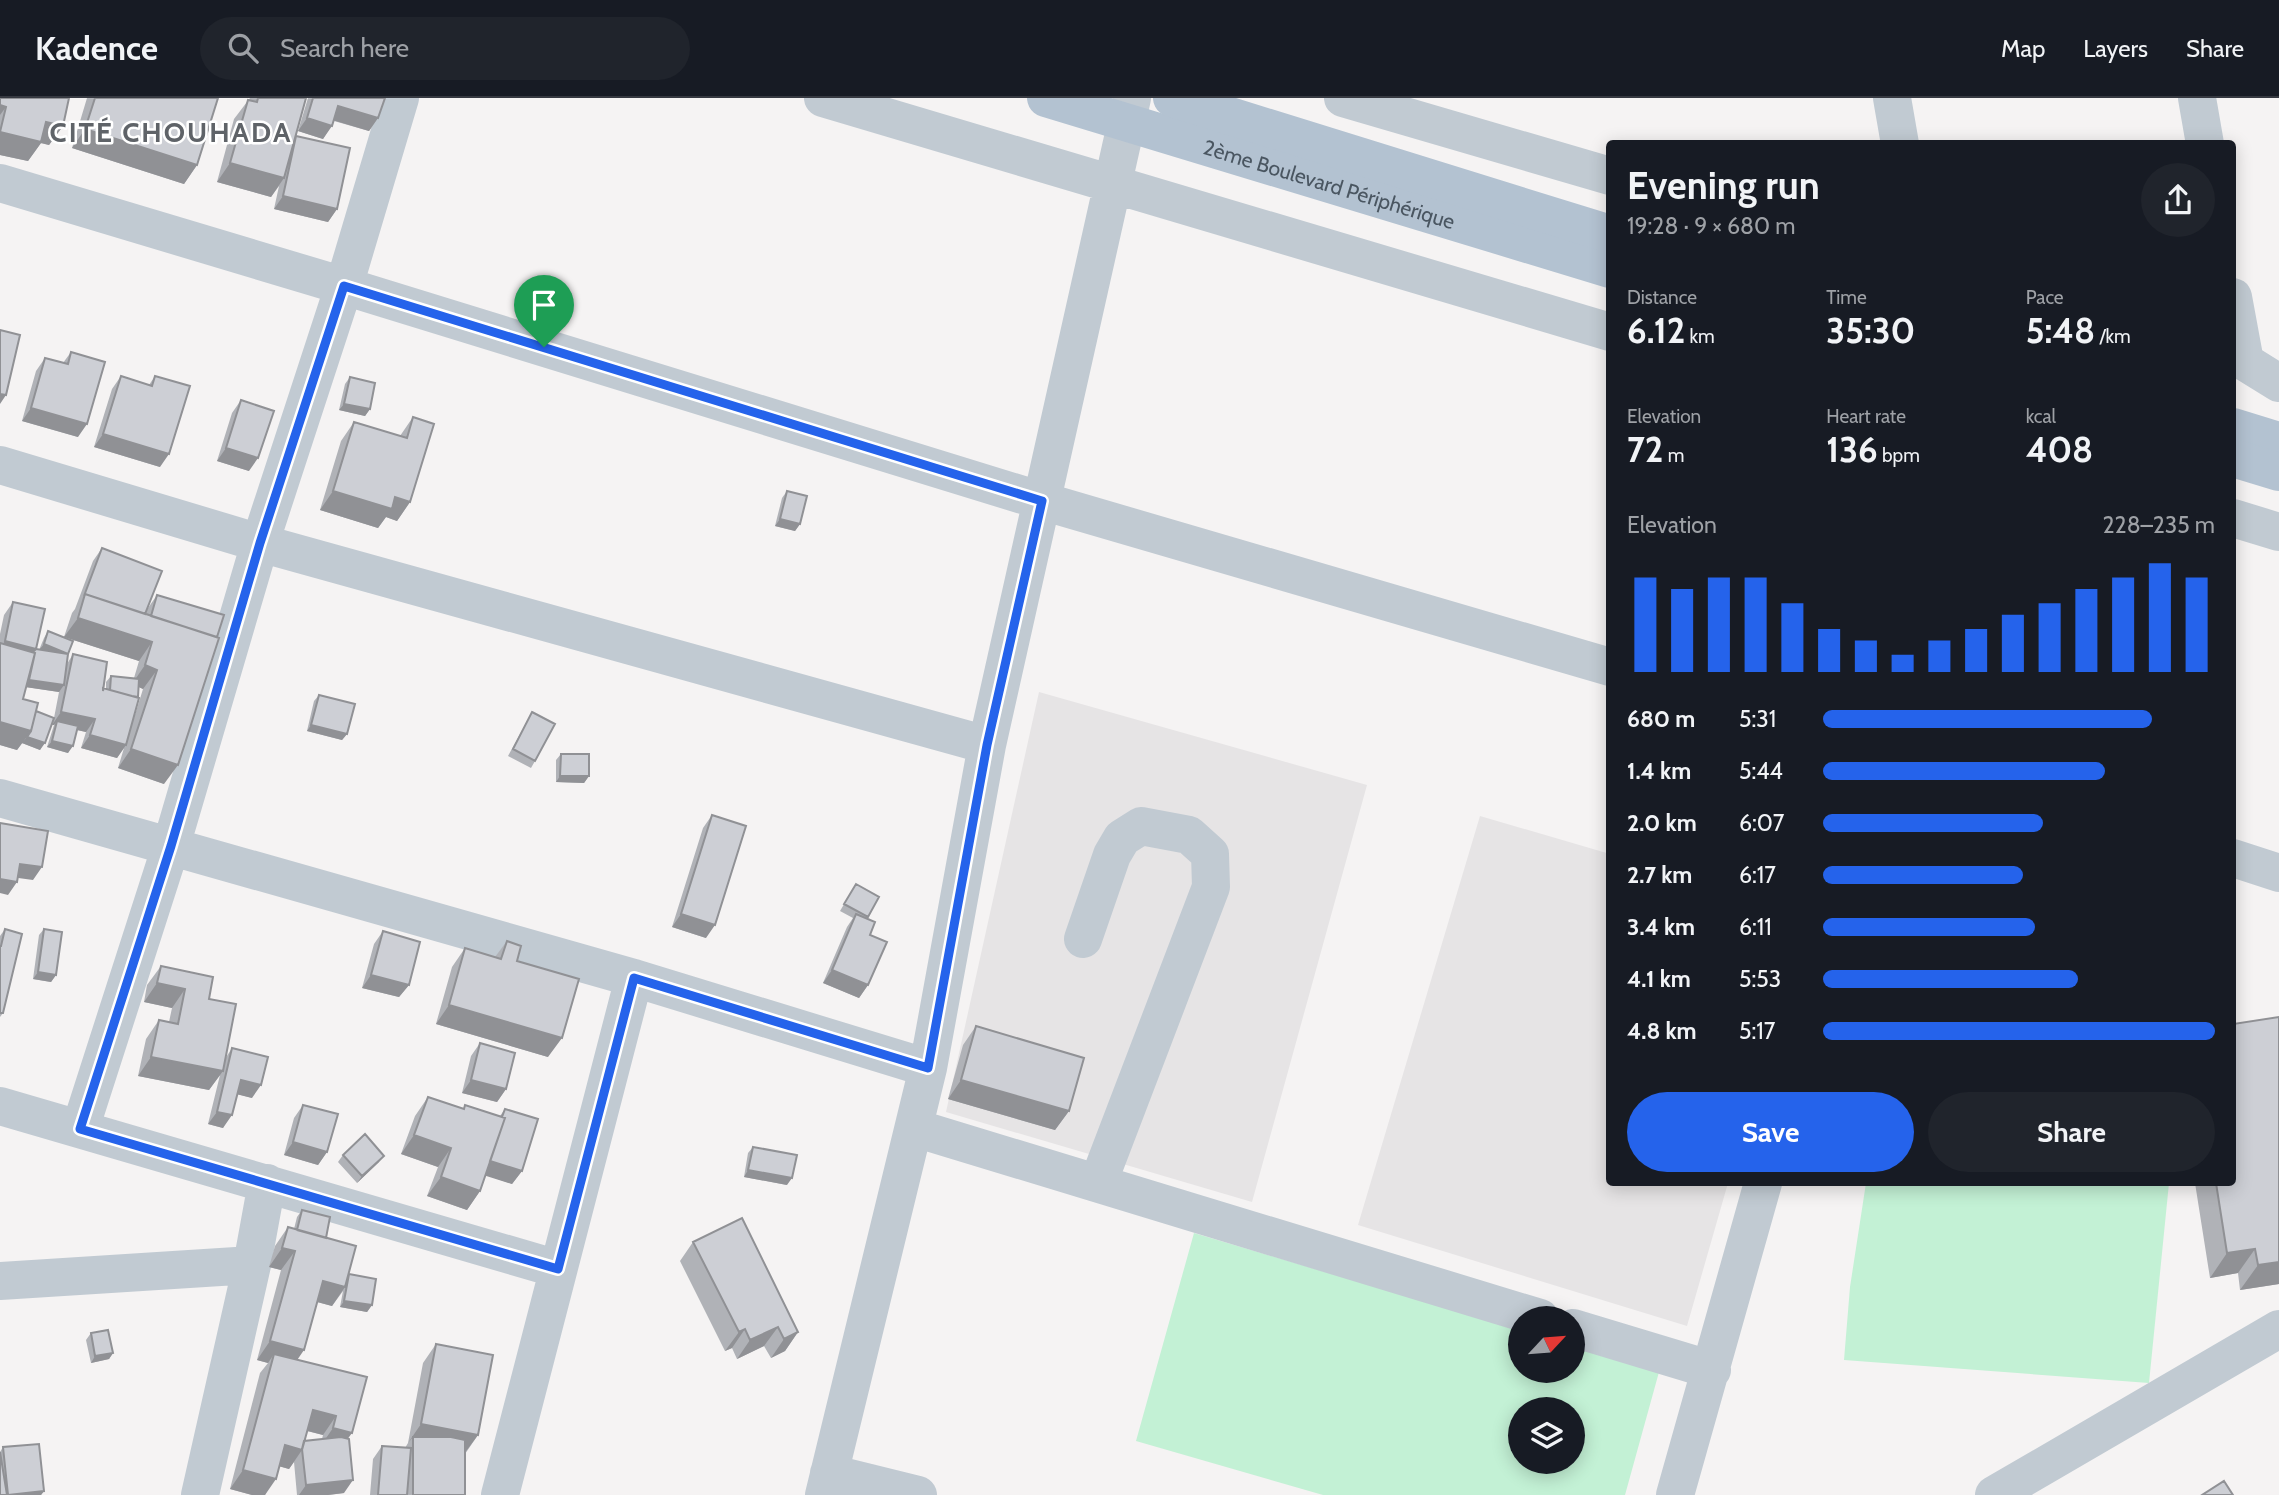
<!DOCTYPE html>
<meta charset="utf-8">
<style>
body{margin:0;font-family:Cabin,sans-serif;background:#20242c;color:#f1f3f6;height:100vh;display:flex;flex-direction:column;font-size:26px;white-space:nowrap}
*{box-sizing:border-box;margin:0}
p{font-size:23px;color:#9ea1a6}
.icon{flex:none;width:38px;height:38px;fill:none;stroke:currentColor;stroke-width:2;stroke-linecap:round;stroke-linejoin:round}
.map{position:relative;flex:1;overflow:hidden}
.sheet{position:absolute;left:1606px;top:42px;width:630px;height:1046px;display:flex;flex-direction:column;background:#171b24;border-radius:7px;box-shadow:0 4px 18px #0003}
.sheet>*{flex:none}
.needle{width:46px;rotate:64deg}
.buttons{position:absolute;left:1508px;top:1208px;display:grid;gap:14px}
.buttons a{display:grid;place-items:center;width:77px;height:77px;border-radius:50%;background:#171b24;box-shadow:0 4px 18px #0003;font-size:35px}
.pin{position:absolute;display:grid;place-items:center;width:60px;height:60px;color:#fff;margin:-72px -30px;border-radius:50% 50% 50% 0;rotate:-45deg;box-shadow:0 0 7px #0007}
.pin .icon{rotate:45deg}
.round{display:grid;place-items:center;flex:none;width:74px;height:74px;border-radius:37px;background:#20242c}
.head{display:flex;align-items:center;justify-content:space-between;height:119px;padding:0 21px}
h1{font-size:38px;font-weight:800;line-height:52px}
.metrics{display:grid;grid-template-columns:repeat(3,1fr);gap:10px;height:119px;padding:7px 21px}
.metrics div{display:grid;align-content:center}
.metrics b{font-size:35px;font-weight:800}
.metrics small{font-size:19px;font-weight:400}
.metrics p{font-size:19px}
.chart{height:196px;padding:14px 21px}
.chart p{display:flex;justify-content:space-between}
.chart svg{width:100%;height:126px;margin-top:7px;stroke:#2563eb;stroke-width:6}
.primary-button{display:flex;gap:14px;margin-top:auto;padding:14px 21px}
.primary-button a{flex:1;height:80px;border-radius:42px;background:#2563eb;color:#fff;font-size:28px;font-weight:800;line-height:80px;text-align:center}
.primary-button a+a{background:#20242c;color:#f1f3f6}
ul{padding:0 21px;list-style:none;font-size:23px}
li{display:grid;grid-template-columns:112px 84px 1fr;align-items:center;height:52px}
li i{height:18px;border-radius:9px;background:#2563eb}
header{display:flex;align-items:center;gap:42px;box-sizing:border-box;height:98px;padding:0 35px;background:#171b24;border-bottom:2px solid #363941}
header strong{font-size:33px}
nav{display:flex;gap:38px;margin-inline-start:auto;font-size:24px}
.search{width:490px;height:63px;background:#20242c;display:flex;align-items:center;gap:18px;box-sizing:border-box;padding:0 24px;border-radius:38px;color:#9ea1a6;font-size:26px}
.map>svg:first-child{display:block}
.education{fill:#e6e4e5}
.green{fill:#c3f1d5;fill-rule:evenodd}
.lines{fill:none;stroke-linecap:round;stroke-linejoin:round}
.minor{stroke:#c1cad2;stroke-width:38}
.major{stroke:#b3c2d1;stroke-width:38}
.wall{fill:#b0b2b7;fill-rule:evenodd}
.shaded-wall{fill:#909195}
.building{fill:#cdcfd5;stroke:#909195;stroke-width:2}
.route-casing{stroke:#fff;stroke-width:14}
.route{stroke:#2563eb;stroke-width:9}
.labels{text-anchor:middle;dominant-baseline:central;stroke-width:5;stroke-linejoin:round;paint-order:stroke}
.street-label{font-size:21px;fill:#4a5661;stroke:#fff}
.district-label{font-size:28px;font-weight:bold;letter-spacing:2px;fill:#5f6368;stroke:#fff}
</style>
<header>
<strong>Kadence</strong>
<div class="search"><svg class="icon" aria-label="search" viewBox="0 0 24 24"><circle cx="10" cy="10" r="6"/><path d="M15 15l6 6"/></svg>Search here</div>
<nav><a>Map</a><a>Layers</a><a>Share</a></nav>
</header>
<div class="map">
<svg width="2279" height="1397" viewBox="0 0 2279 1397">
<rect width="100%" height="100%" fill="#f5f3f3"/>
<!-- education -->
<path class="education" d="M 1039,594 L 1367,687 L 1252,1104 L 946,1014 Z
M 1480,718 L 1610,756 L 1610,1085 L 1728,1085 L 1687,1228 L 1358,1127 Z"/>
<!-- green -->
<path class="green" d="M 1866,1085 L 2169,1085 L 2149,1285 L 1844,1262 L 1850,1189 Z
M 1194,1135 L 1521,1232 L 1521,1272 L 1573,1272 L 1573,1248 L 1659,1274 L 1625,1397 L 1323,1397 L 1136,1343 ZM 1521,1311 L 1573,1311 L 1573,1363 L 1521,1363 Z"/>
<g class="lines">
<!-- minor -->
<path class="minor" d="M 823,0 L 1610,234
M 1343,0 L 1610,78
M 1892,0 L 1900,46
M 2197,0 L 2205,46
M 0,85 L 344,188 L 1042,403 L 1610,569
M 2233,199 L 2245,264
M 2233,260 L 2245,264 L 2279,285
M 0,367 L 260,445 L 987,647
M 2233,420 L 2279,434
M 0,700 L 634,880 L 928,970
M 2233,760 L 2279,775
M 1083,841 L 1112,757 L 1122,740 L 1141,728 L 1189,737 L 1210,756 L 1211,789 L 1098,1085
M 0,1008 L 558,1171
M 915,1030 L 1540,1220
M 80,1031 L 171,748 L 260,445 L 344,188 L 400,0
M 0,1183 L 252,1167
M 1573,1230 L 1712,1272
M 829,1375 L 918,1397
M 200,1397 L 252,1167 L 267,1085
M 500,1397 L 634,880
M 824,1397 L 928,970 L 987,647 L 1132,0
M 1675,1397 L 1763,1085
M 1994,1397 L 2279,1231"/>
<!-- major -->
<g class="major">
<path id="s1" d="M 1046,0 L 1610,171"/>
<path d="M 1172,0 L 1610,136"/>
<path d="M 2233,329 L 2279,343"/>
<path d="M 2233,360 L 2279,374"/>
</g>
</g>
<!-- wall -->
<path class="wall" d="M 0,0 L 63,28 L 49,47 L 41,45 L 28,63 L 0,57 Z
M 87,0 L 218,0 L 197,67 L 184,86 L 72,50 Z
M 250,0 L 306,0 L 296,38 L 337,111 L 328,124 L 274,111 L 279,88 L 271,99 L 217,84 L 234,21 Z
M 308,0 L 385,0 L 378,20 L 369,33 L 334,23 L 323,41 L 298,33 Z
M 71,254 L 78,339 L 22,323 L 36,273 L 45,260 L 63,265 Z
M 121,278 L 149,287 L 155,278 L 160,369 L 94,349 L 112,291 Z
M 350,279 L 370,311 L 365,318 L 339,312 L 345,286 Z
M 241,302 L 249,373 L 217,363 L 232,315 Z
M 413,319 L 410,404 L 397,423 L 386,419 L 378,430 L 320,412 L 341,343 L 354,324 L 400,338 Z
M 787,393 L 800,426 L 795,433 L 775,428 L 782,400 Z
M 102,450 L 145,516 L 148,510 L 157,497 L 164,686 L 118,670 L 124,650 L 117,660 L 81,650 L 86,634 L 77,632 L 68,655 L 47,649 L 54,627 L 52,627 L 40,652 L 22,645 L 23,644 L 17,652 L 0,647 L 0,536 L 4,517 L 13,504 L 36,551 L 39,552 L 44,540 L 48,533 L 68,557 L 67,566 L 73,556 L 103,590 L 106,591 L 106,584 L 111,578 L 134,580 L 139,563 L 64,539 L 72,515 L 75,511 L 93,463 ZM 26,589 L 59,594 L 54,620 L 36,614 L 23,601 ZM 139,589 L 143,591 L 134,620 L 138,600 Z
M 319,597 L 347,636 L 342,642 L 307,633 L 314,603 Z
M 532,614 L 535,663 L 531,670 L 508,658 Z
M 561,656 L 589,678 L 584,685 L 556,684 L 556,662 Z
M 712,717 L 706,840 L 672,829 L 703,730 Z
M 856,786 L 879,799 L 867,821 L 870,837 L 868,887 L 859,900 L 823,885 L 847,829 L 853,820 L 840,813 Z
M 5,831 L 3,915 L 0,919 L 0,838 Z
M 44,831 L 56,877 L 51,884 L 33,881 L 39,837 Z
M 383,833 L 409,887 L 399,899 L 362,890 L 374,846 Z
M 507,843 L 517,863 L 548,959 L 436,926 L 452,869 L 465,850 L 495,859 Z
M 161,868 L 209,901 L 225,961 L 232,950 L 252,1000 L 237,996 L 223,1030 L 208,1026 L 220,977 L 209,992 L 138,978 L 146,941 L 159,922 L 169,924 L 172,910 L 144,904 L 147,887 Z
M 2279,919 L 2279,1186 L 2240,1192 L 2238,1175 L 2210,1180 L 2195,1085 L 2233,1085 Z
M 976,928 L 1069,1013 L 1055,1032 L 948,1001 L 963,947 Z
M 480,945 L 506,991 L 497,1004 L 462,995 L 471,958 Z
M 428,999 L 463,1011 L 465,1007 L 500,1018 L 505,1011 L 522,1073 L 512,1086 L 486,1077 L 480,1093 L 467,1112 L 427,1098 L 438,1069 L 401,1056 L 415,1018 Z
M 303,1007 L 327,1054 L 318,1067 L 284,1057 L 294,1020 Z
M 753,1049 L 787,1087 L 744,1079 L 748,1055 Z
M 343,1057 L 379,1064 L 357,1085 L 338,1064 Z
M 302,1112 L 326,1140 L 349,1177 L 372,1207 L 367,1214 L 340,1209 L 343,1193 L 332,1208 L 317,1204 L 297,1262 L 367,1279 L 347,1341 L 344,1395 L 328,1397 L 297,1397 L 294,1364 L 289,1371 L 279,1368 L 265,1397 L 252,1397 L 230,1391 L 260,1275 L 268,1265 L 257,1262 L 281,1172 L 269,1169 L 275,1148 L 288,1129 L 294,1131 L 297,1119 ZM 307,1333 L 323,1337 L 322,1341 L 304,1343 Z
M 693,1144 L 798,1234 L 785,1253 L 771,1260 L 764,1248 L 737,1261 L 732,1250 L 725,1253 L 680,1163 Z
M 91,1235 L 113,1255 L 109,1261 L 91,1265 L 86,1242 Z
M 436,1246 L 478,1337 L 465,1356 L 465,1397 L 370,1397 L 373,1361 L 382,1348 L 405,1350 L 408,1345 L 423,1265 Z
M 3,1349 L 44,1393 L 41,1397 L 0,1397 L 0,1354 Z"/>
<!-- shaded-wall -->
<path class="shaded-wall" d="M 0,7 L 6,9 L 0,17 Z
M 338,8 L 378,20 L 369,33 L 329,21 Z
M 307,20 L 332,28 L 323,41 L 298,33 Z
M 46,24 L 63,28 L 49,47 L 41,45 L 28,63 L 0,57 L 0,34 Z
M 85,31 L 197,67 L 184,86 L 72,50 Z
M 230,65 L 284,80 L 271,99 L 217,84 Z
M 283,98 L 337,111 L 328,124 L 274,111 Z
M 0,296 L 6,297 L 0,306 Z
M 344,306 L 370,311 L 365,318 L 339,312 Z
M 31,310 L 87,326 L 78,339 L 22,323 Z
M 103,336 L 169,356 L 160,369 L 94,349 Z
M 226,350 L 258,360 L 249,373 L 217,363 Z
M 333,393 L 395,399 L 410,404 L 397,423 L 386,419 L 378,430 L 320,412 Z
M 780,421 L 800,426 L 795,433 L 775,428 Z
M 78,520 L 152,544 L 139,563 L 64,539 Z
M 5,543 L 36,551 L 27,564 L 0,550 Z
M 44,546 L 68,556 L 39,552 Z
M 145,567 L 157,572 L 143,591 L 132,586 Z
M 29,582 L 64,587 L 59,594 L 25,589 Z
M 61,614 L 95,621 L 86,634 L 55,627 L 57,623 L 54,627 L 52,627 Z
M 0,624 L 31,633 L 17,652 L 0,647 Z
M 311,627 L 347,636 L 342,642 L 307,633 Z
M 90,637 L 126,647 L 117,660 L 81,650 Z
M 27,639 L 45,645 L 40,652 L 22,645 Z
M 52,643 L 73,648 L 68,655 L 47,649 Z
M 131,651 L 178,667 L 164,686 L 118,670 Z
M 560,678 L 589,678 L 584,685 L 556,684 Z
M 20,766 L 42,769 L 33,782 L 11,779 Z
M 0,781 L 17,784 L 8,797 L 0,795 Z
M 681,816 L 715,827 L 706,840 L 672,829 Z
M 832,872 L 868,887 L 859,900 L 823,885 Z
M 38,874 L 56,877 L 51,884 L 33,881 Z
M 371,877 L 409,887 L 399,899 L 362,890 Z
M 157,885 L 185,891 L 172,910 L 144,904 Z
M 449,907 L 562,940 L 548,959 L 436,926 Z
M 151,959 L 223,973 L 209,992 L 138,978 Z
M 241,982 L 261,987 L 252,1000 L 232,995 Z
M 471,982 L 506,991 L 497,1004 L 462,995 Z
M 961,982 L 1069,1013 L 1055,1032 L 948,1001 Z
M 217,1014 L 232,1017 L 223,1030 L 208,1026 Z
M 414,1037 L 451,1050 L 438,1069 L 401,1056 Z
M 293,1044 L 327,1054 L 318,1067 L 284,1057 Z
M 384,1058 L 379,1064 L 357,1085 L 362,1078 Z
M 489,1063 L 522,1073 L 512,1086 L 480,1076 Z
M 748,1072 L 792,1080 L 787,1087 L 744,1079 Z
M 441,1079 L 480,1093 L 467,1112 L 427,1098 Z
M 282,1150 L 295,1153 L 281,1172 L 269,1169 Z
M 2255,1151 L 2238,1175 L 2210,1180 L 2227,1155 Z
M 2279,1164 L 2279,1186 L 2240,1192 L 2258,1167 Z
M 323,1183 L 345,1189 L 332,1208 L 310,1202 Z
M 344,1203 L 372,1207 L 367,1214 L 340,1209 Z
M 778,1229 L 764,1248 L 737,1261 L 750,1242 Z
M 745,1231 L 732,1250 L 725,1253 L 739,1234 Z
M 798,1234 L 785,1253 L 771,1260 L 784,1241 Z
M 270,1243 L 304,1252 L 291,1271 L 274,1256 L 268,1265 L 257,1262 Z
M 113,1255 L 109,1261 L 91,1265 L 95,1258 Z
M 313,1312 L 336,1318 L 323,1337 L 300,1331 Z
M 421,1326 L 478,1337 L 464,1356 L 413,1339 L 408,1345 Z
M 333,1330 L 352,1335 L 338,1354 L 320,1349 Z
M 285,1347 L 302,1352 L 289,1371 L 271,1366 Z
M 243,1372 L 276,1381 L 265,1397 L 252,1397 L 230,1391 Z
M 353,1382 L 344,1395 L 328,1397 L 299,1397 L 306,1387 Z
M 44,1393 L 41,1397 L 8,1397 Z"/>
<!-- building -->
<path class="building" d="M 0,0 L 69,0 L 63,28 L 46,24 L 41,44 L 0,34 L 6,9 L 0,7 Z
M 95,0 L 218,0 L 197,67 L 85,31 Z
M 258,0 L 306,0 L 284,80 L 230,65 L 248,2 L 257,4 Z
M 313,0 L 385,0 L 378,20 L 338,8 L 332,28 L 307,20 Z
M 296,38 L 350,50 L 337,111 L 283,98 Z
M 0,232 L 20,237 L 6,297 L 0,296 Z
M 71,254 L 105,264 L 87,326 L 31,310 L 45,260 L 68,266 Z
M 121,278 L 152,288 L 155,278 L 190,288 L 169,356 L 103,336 Z
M 350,279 L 375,285 L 370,311 L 344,306 Z
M 241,302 L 274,313 L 258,360 L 226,350 Z
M 413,319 L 434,326 L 410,404 L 395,399 L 392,411 L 333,393 L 354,324 L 407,340 Z
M 787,393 L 807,398 L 800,426 L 780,421 Z
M 102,450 L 162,473 L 145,516 L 85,496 L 84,498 Z
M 85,496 L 219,540 L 178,667 L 131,651 L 157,572 L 145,567 L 152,544 L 78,520 Z
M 157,497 L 224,517 L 217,539 L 151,518 Z
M 13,504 L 45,511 L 36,551 L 5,543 Z
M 48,533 L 73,543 L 68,556 L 44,546 Z
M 0,545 L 35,555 L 23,601 L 38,605 L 31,633 L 0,624 Z
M 36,551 L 68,556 L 64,587 L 29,582 L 35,555 L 33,554 Z
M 73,556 L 107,564 L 103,593 L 103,590 L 139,600 L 126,647 L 90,637 L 95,621 L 61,614 Z
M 111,578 L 139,581 L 138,599 L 132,598 L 110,592 Z
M 319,597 L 355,606 L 347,636 L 311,627 Z
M 36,613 L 54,620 L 45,645 L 27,639 L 31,633 Z
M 532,614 L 555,626 L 535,663 L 513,651 Z
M 57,623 L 78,628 L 73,648 L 52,643 Z
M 561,656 L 589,656 L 589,678 L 560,678 Z
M 712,717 L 746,728 L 715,827 L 681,816 Z
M 0,725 L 48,733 L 42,769 L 20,766 L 17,784 L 0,781 Z
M 856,786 L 879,799 L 868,819 L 844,806 Z
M 856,816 L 875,824 L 870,837 L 887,844 L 868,887 L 832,872 Z
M 5,831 L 22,836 L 3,915 L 0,915 L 0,848 L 1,848 Z
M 44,831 L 62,834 L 56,877 L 38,874 Z
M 383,833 L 420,844 L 409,887 L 371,877 Z
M 507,843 L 521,848 L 517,863 L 579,881 L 562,940 L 449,907 L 465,850 L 501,861 Z
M 161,868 L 213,879 L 209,901 L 236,906 L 223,973 L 151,959 L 159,922 L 178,926 L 185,891 L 157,885 Z
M 2279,919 L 2279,1164 L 2258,1167 L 2255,1151 L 2227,1155 L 2216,1085 L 2233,1085 L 2233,926 Z
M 976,928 L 1084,960 L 1069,1013 L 961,982 Z
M 480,945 L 515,955 L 506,991 L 471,982 Z
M 232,950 L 268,959 L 261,987 L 241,982 L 232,1017 L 217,1014 Z
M 428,999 L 464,1011 L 465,1007 L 505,1020 L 480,1093 L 441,1079 L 451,1050 L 414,1037 Z
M 303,1007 L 338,1016 L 327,1054 L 293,1044 Z
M 505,1011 L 538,1021 L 522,1073 L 490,1063 L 505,1020 L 502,1019 Z
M 365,1036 L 384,1058 L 362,1078 L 343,1057 Z
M 753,1049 L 797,1057 L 792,1080 L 748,1072 Z
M 302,1112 L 330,1119 L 326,1140 L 297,1132 Z
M 742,1120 L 798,1234 L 784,1241 L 778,1229 L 750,1242 L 745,1231 L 739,1234 L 693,1144 Z
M 288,1129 L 356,1148 L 345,1189 L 323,1183 L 304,1252 L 270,1243 L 295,1153 L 282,1150 Z
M 349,1176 L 376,1181 L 372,1207 L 344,1203 Z
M 108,1232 L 113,1255 L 95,1258 L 91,1235 Z
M 436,1246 L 493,1257 L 478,1337 L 421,1326 Z
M 274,1256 L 367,1279 L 352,1335 L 333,1330 L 336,1318 L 313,1312 L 302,1352 L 285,1347 L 276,1381 L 243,1372 Z
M 341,1339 L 349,1341 L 353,1382 L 306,1387 L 302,1351 L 304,1343 Z
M 413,1339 L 451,1339 L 465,1342 L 465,1397 L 413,1397 Z
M 39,1346 L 44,1393 L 8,1397 L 3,1349 Z
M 382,1348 L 411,1350 L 407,1397 L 378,1397 Z
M 0,1354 L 7,1397 L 0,1397 Z
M 2224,1383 L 2233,1397 L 2202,1397 Z"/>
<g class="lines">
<!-- route casing -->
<g class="route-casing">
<path id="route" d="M 344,188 L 1042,403 L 987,647 L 928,970 L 634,880 L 558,1171 L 80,1031 L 171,748 L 260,445 Z"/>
</g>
<!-- route -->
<use href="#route" class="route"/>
</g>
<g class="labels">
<!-- street labels -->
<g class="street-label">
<text stroke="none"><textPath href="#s1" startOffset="296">2ème Boulevard Périphérique</textPath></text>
</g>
<!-- district labels -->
<g class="district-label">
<text x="171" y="34">CITÉ CHOUHADA</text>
</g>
</g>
</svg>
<div class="buttons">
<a><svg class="needle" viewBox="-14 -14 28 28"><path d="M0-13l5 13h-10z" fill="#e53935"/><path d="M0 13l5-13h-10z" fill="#9ea1a6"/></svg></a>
<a><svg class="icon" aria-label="layers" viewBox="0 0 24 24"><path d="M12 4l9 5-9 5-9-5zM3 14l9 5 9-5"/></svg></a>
</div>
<div class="pin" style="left:544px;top:249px;background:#1e9e55"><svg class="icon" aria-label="arrive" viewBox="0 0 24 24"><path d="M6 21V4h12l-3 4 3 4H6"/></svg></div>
<section class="sheet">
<div class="head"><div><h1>Evening run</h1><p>19:28 · 9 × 680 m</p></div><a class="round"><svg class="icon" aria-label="share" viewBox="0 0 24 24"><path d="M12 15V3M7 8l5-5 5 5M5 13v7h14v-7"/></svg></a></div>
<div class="metrics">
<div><p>Distance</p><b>6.12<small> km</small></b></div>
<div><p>Time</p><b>35:30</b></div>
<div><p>Pace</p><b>5:48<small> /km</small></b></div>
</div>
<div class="metrics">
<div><p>Elevation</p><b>72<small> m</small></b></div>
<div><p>Heart rate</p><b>136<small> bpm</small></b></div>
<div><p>kcal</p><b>408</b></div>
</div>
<div class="chart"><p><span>Elevation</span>228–235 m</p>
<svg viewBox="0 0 160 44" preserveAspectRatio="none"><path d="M5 44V11M15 44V15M25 44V11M35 44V11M45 44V20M55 44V29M65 44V33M75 44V38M85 44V33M95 44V29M105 44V24M115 44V20M125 44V15M135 44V11M145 44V6M155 44V11"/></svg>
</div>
<ul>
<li><b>680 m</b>5:31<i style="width:84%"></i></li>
<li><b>1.4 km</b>5:44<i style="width:72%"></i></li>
<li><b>2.0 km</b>6:07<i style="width:56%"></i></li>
<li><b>2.7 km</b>6:17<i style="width:51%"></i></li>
<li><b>3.4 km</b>6:11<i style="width:54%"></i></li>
<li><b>4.1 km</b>5:53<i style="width:65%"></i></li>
<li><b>4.8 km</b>5:17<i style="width:100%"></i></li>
</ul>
<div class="primary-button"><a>Save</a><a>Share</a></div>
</section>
</div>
